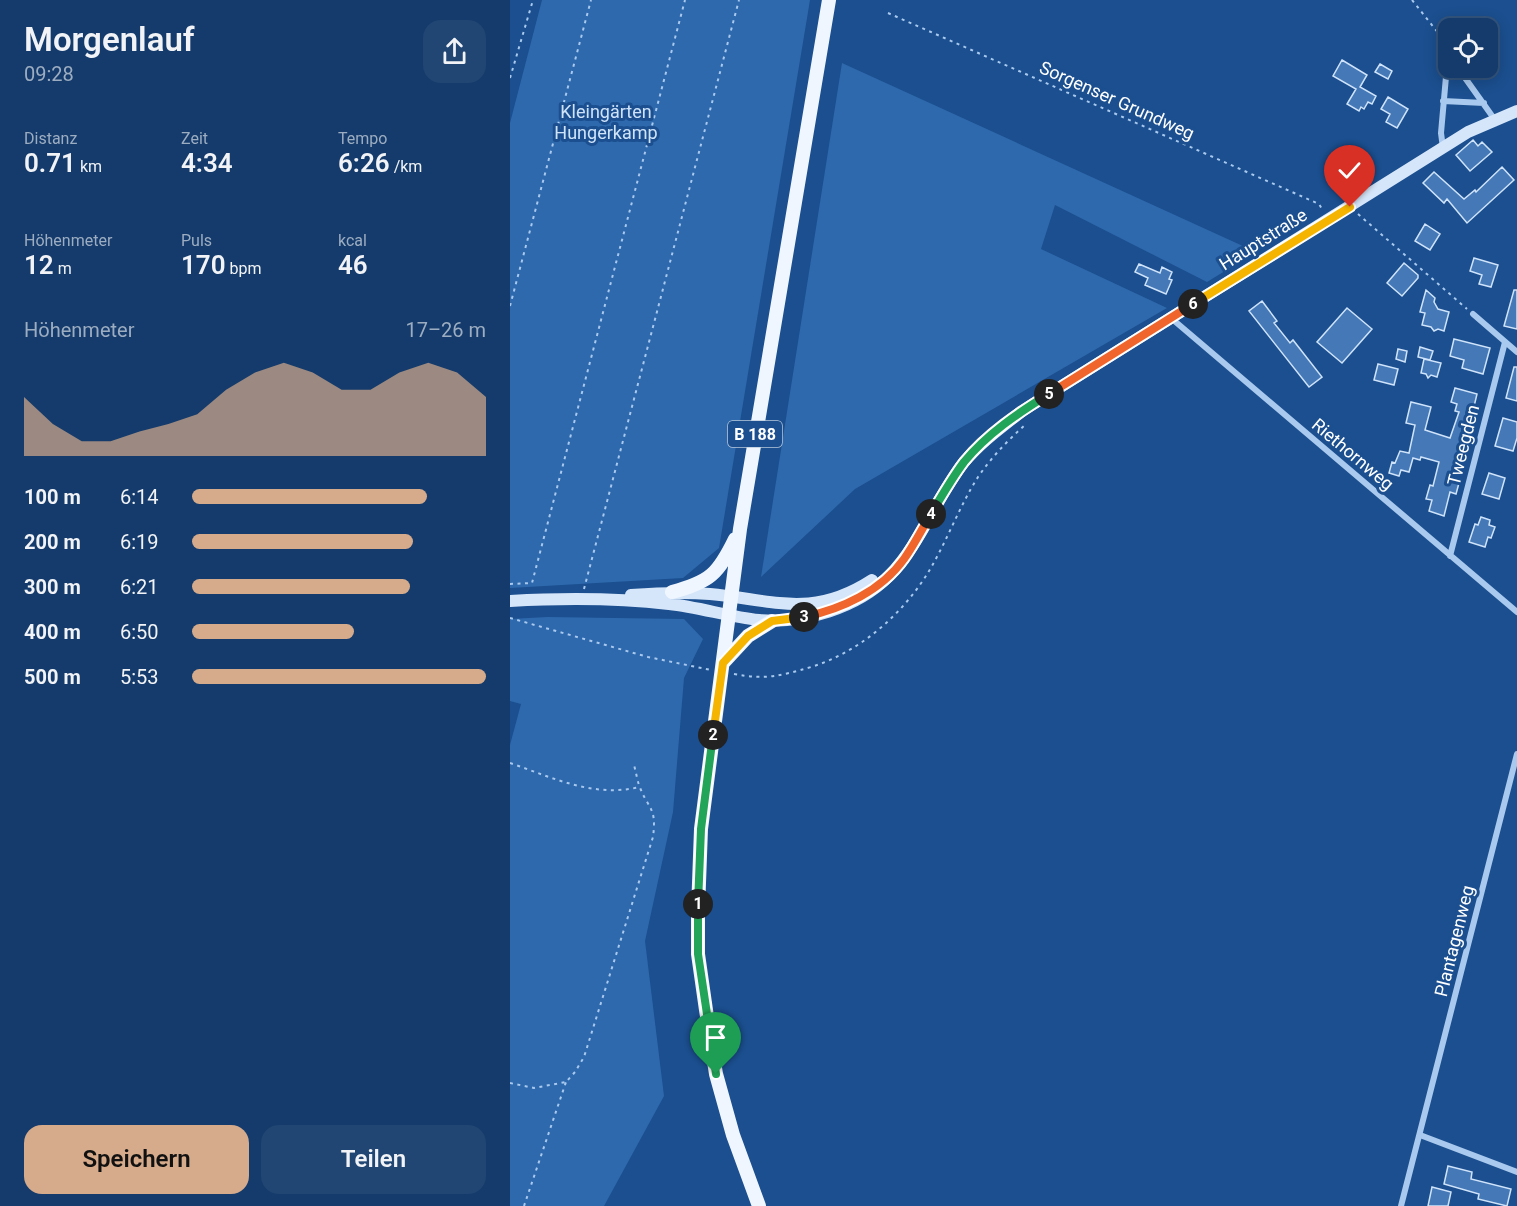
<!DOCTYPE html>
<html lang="de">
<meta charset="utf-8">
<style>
body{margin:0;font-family:Roboto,sans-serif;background:#214673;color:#f1f3f6;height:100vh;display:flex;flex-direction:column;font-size:22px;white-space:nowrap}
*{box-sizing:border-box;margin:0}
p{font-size:20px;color:#9dadc1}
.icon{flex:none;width:33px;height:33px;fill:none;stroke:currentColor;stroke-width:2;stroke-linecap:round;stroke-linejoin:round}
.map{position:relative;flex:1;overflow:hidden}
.drawer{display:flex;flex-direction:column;background:#143b6b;width:510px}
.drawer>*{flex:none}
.tools{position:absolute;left:928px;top:18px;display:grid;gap:12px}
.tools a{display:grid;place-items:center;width:60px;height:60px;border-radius:12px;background:#143b6b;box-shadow:0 3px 15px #0003,0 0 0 2px #33557e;font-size:30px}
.pin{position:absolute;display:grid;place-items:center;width:51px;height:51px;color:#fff;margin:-62px -26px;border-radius:50% 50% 50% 0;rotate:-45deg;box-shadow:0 0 6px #0007}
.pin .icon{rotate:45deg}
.km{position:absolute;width:30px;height:30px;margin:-15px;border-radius:50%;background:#222;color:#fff;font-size:16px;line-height:30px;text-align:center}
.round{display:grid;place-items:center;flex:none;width:63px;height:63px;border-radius:18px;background:#214673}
.head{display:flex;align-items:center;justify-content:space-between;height:102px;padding:0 24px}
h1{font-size:33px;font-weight:600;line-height:45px}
.metrics{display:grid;grid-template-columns:repeat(3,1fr);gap:9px;height:102px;padding:6px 24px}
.metrics div{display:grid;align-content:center}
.metrics b{font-size:26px;font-weight:600}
.metrics small{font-size:16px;font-weight:400}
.metrics p{font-size:16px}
.chart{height:168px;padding:12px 24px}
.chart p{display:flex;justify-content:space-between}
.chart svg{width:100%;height:108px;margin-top:6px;fill:#d6ab8b;opacity:.7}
.action{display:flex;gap:12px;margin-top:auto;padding:12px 24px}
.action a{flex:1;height:69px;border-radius:18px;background:#d6ab8b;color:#111;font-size:24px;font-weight:600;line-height:69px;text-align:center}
.action a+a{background:#214673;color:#f1f3f6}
ul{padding:0 24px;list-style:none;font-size:20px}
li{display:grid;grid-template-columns:96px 72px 1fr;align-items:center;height:45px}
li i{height:15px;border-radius:8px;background:#d6ab8b}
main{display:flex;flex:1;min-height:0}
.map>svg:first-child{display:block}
.green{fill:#2e69ad}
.building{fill:#4478b7;stroke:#cfe3fa;stroke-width:1.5}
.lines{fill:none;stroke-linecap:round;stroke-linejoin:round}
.path{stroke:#a9c9ee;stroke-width:2;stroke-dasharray:3 4.5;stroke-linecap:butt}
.street{stroke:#a9c9ee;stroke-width:6}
.secondary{stroke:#d6e6fa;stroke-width:12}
.primary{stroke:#f0f6ff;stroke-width:14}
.split-1-casing{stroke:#fff;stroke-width:12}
.split-2-casing{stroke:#fff;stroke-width:12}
.split-3-casing{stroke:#fff;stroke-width:12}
.split-4-casing{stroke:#fff;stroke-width:12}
.split-5-casing{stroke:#fff;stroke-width:12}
.split-6-casing{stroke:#fff;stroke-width:12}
.split-7-casing{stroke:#fff;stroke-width:12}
.split-1{stroke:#22a559;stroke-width:8}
.split-2{stroke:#22a559;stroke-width:8}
.split-3{stroke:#f5b400;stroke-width:8}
.split-4{stroke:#f0652b;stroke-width:8}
.split-5{stroke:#22a559;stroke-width:8}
.split-6{stroke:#f0652b;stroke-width:8}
.split-7{stroke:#f5b400;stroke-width:8}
.labels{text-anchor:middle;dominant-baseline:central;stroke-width:6;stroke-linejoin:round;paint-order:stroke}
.shield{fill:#1b4f8f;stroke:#bbcadd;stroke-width:1.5}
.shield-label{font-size:16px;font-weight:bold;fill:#fff}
.street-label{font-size:18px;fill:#fff;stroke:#1b4f8f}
.park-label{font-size:18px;fill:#cfe3fa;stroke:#1b4f8f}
</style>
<main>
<section class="drawer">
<div class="head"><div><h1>Morgenlauf</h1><p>09:28</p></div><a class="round"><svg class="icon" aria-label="share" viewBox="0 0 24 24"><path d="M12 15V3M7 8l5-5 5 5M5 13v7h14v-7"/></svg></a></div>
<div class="metrics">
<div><p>Distanz</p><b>0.71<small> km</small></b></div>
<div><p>Zeit</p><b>4:34</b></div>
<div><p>Tempo</p><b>6:26<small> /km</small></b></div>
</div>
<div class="metrics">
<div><p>Höhenmeter</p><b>12<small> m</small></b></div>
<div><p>Puls</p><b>170<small> bpm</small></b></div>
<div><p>kcal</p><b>46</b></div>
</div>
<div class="chart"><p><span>Höhenmeter</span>17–26 m</p>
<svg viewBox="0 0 160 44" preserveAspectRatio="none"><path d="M0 44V20L10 31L20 38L30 38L40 34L50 31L60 27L70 17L80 10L90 6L100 10L110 17L120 17L130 10L140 6L150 10L160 20V44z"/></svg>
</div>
<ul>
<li><b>100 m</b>6:14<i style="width:80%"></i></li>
<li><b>200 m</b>6:19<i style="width:75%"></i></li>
<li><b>300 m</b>6:21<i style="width:74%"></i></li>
<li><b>400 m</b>6:50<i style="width:55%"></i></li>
<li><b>500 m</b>5:53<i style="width:100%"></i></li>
</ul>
<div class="action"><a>Speichern</a><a>Teilen</a></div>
</section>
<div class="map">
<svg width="1007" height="1206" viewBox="0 0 1007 1206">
<rect width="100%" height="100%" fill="#1b4f8f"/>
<!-- green -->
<path class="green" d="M 32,0 L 300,0 L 209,548 L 173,578 L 0,588 L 0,123 Z
M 332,63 L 746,252 L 697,282 L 545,205 L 531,249 L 657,308 L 345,489 L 251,577 Z
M 37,617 L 174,619 L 193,639 L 174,678 L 163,812 L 135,941 L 154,1096 L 94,1206 L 0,1206 L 0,745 L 11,704 L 0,701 L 0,619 Z"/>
<!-- building -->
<path class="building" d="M 832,60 L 857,75 L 850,87 L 866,96 L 862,104 L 858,102 L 854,109 L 851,107 L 849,111 L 837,104 L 846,89 L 823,76 Z
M 870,64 L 882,71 L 878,79 L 865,72 Z
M 878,97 L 898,109 L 887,128 L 876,122 L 880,114 L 871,109 Z
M 963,140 L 968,146 L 972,142 L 982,152 L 960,171 L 946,155 Z
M 992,167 L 1004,180 L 957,223 L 937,199 L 934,203 L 913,183 L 924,172 L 954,199 L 965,190 L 966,192 Z
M 915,224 L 930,234 L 920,250 L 905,241 Z
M 964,258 L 988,265 L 981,287 L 969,284 L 972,275 L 960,271 Z
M 894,263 L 908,275 L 908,278 L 892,296 L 877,283 Z
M 629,264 L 650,273 L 652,267 L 662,272 L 659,279 L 662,280 L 656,294 L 635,285 L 638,278 L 625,272 Z
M 916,290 L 925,298 L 924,302 L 928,309 L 939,312 L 934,331 L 928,329 L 924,331 L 921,327 L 912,325 L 915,313 L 910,312 Z
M 1004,290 L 1007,290 L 1007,329 L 994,326 Z
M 752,301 L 767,321 L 764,323 L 780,343 L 783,340 L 812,377 L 799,387 L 739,311 Z
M 837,308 L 862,329 L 832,363 L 807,342 Z
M 944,339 L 980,348 L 973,374 L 952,368 L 954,360 L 940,356 Z
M 910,347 L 923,351 L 920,360 L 908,357 Z
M 888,349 L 897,351 L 895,362 L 886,359 Z
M 914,359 L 931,363 L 927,377 L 921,375 L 918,378 L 916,374 L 911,373 Z
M 868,364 L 888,369 L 884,385 L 864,380 Z
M 1004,367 L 1007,367 L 1007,401 L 996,398 Z
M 945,388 L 967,394 L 962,415 L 960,415 L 951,441 L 954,442 L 943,482 L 949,483 L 946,494 L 940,492 L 934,516 L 919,511 L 922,500 L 916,499 L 920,485 L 923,486 L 929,462 L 911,457 L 910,460 L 903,458 L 899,472 L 891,470 L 889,476 L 879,473 L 882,462 L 885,463 L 890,451 L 899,453 L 905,425 L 896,423 L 901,402 L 921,407 L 915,430 L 940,438 L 949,412 L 945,411 L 947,404 L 941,402 Z
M 993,418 L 1007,422 L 1007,438 L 1003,451 L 985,446 Z
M 979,473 L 995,478 L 989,499 L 972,494 Z
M 971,517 L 980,520 L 979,525 L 985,527 L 981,538 L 978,537 L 975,547 L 959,542 L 965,524 L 968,525 Z
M 938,1166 L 962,1172 L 961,1179 L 1001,1189 L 997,1206 L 968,1199 L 969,1194 L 934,1184 Z
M 922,1187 L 941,1192 L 938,1206 L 918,1206 Z"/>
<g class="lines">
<!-- path -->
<path class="path" d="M 902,0 L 929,34 L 934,46
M 378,13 L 809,204 L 812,209
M 0,78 L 23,0
M 848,214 L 957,309
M 0,306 L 81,0
M 0,584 L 22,583 L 175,0
M 74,589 L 229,0
M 0,618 L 138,657 L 201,670
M 224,674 C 256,680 270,676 301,667 C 350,652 393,614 419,571 C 437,541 449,507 468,477 C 481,458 497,441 514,426
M 0,763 C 44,778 83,798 130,787
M 0,1083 L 24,1088 L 56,1082 L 65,1072 L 74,1057 L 143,837 C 147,806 138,810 129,785 C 127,779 126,772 124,765
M 14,1206 L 56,1082"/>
<!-- street -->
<path class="street" d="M 948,68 L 985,120
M 933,101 L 974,103
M 933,148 L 931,133 L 938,54
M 963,314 L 1007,352
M 661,318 L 1007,612
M 940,556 L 995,342
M 910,1135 L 1007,1172
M 891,1206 L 1007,754"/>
<!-- secondary -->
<path class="secondary" d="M 121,595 C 148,593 174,592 200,594 C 264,600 302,619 362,580
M 0,601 C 53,598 107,598 159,604 C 189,607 219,617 249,620 C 294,624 347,608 379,576 C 411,543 426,498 454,462 C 471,442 492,427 512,411 L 958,132 L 1007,111"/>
<!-- primary -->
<path class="primary" d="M 162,592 C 200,582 208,574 225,539
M 213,663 L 238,636 L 262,621
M 249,1206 L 223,1135 L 206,1074 L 196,1010 L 188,954 L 188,910 L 191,829 L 230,529 L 319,0"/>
</g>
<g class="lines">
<!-- split-1 casing -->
<g class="split-1-casing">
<path id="split-1" d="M 188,904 L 188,954 L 206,1074"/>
</g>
<!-- split-2 casing -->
<g class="split-2-casing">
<path id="split-2" d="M 188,904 L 191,829 L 203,735"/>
</g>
<!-- split-3 casing -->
<g class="split-3-casing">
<path id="split-3" d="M 203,735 L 213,663 L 238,636 L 262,621 L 294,617"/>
</g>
<!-- split-4 casing -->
<g class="split-4-casing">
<path id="split-4" d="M 294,617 C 332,609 371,591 394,559 C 404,545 412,529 421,514"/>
</g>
<!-- split-5 casing -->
<g class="split-5-casing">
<path id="split-5" d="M 421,514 C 431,497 442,478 454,462 C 477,434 508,413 539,394"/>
</g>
<!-- split-6 casing -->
<g class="split-6-casing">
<path id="split-6" d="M 539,394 L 683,304"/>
</g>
<!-- split-7 casing -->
<g class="split-7-casing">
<path id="split-7" d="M 683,304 L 840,207"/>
</g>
<!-- split-1 -->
<use href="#split-1" class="split-1"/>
<!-- split-2 -->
<use href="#split-2" class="split-2"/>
<!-- split-3 -->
<use href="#split-3" class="split-3"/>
<!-- split-4 -->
<use href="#split-4" class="split-4"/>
<!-- split-5 -->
<use href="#split-5" class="split-5"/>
<!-- split-6 -->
<use href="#split-6" class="split-6"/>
<!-- split-7 -->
<use href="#split-7" class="split-7"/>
</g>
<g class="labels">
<!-- shield labels -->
<rect class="shield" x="218" y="421" width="54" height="26" rx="4.5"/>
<g class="shield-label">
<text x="245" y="434">B 188</text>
</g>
<!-- street labels -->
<g class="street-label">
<text transform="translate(607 100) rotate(24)">Sorgenser Grundweg</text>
<text transform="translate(753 239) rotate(-32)">Hauptstraße</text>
<text transform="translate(953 445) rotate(-76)">Tweegden</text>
<text transform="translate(843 454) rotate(40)">Riethornweg</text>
<text transform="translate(944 941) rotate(-76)">Plantagenweg</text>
</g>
<!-- park labels -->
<g class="park-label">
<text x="96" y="111">Kleingärten<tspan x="96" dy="21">Hungerkamp</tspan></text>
</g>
</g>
</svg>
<div class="tools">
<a><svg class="icon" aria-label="locate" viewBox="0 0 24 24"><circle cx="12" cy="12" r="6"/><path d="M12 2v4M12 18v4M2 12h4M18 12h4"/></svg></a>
</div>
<div class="pin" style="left:206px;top:1074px;background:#1e9e55"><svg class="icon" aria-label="arrive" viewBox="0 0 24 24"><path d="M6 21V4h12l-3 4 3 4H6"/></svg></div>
<div class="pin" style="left:840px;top:207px;background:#d93025"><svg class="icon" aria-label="check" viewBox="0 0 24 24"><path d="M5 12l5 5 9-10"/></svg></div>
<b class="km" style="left:188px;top:904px">1</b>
<b class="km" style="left:203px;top:735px">2</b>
<b class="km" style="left:294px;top:617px">3</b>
<b class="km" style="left:421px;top:514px">4</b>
<b class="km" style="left:539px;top:394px">5</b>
<b class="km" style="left:683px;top:304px">6</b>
</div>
</main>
